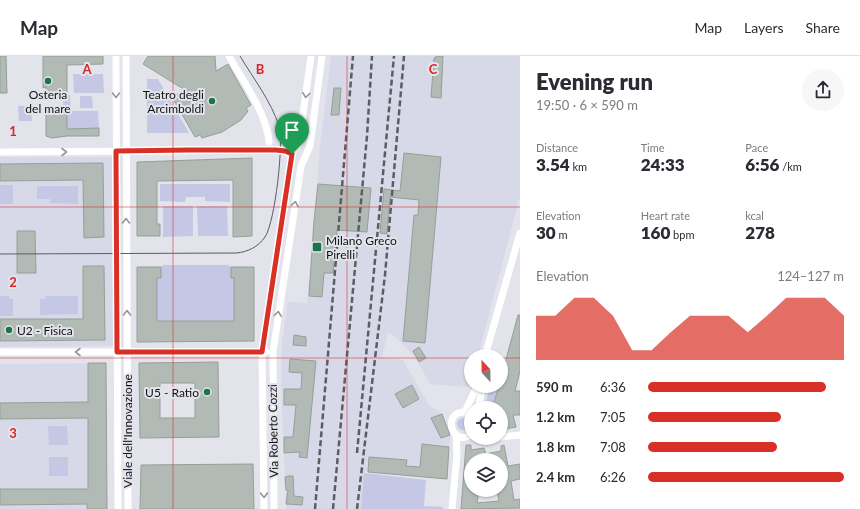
<!DOCTYPE html>
<meta charset="utf-8">
<style>
body{margin:0;font-family:Lato,sans-serif;background:#f7f7f7;color:#2b2b33;height:100vh;display:flex;flex-direction:column;font-size:15px;white-space:nowrap}
*{box-sizing:border-box;margin:0}
p{font-size:13px;color:#7c7c81}
.icon{flex:none;width:22px;height:22px;fill:none;stroke:currentColor;stroke-width:2;stroke-linecap:round;stroke-linejoin:round}
.map{position:relative;flex:1;overflow:hidden}
.details{display:flex;flex-direction:column;background:#fff;width:340px}
.details>*{flex:none}
.needle{width:26px;rotate:338deg}
.buttons{position:absolute;left:464px;top:293px;display:grid;gap:8px}
.buttons a{display:grid;place-items:center;width:44px;height:44px;border-radius:50%;background:#fff;box-shadow:0 1px 3px #0004;font-size:20px}
.pin{position:absolute;display:grid;place-items:center;width:34px;height:34px;color:#fff;margin:-41px -17px;border-radius:50% 50% 50% 0;rotate:-45deg;box-shadow:0 0 4px #0007}
.pin .icon{rotate:45deg}
.round{display:grid;place-items:center;flex:none;width:42px;height:42px;border-radius:21px;background:#f7f7f7}
.overview{display:flex;align-items:center;justify-content:space-between;height:68px;padding:0 16px}
h1{font-size:22px;font-weight:800;line-height:30px}
.figures{display:grid;grid-template-columns:repeat(3,1fr);gap:6px;height:68px;padding:4px 16px}
.figures div{display:grid;align-content:center}
.figures b{font-size:17px;font-weight:800}
.figures small{font-size:11px;font-weight:400}
.figures p{font-size:11px}
.chart{height:112px;padding:8px 16px}
.chart p{display:flex;justify-content:space-between}
.chart svg{width:100%;height:72px;margin-top:4px;fill:#d93025;opacity:.7}
ul{padding:0 16px;list-style:none;font-size:13px}
li{display:grid;grid-template-columns:64px 48px 1fr;align-items:center;height:30px}
li i{height:10px;border-radius:5px;background:#d93025}
header{display:flex;align-items:center;gap:24px;box-sizing:border-box;height:56px;padding:0 20px;background:#fff;border-bottom:1px solid #e1e1e2}
header strong{font-size:19px}
nav{display:flex;gap:22px;margin-inline-start:auto;font-size:14px}
main{display:flex;flex:1;min-height:0}
.map>svg:first-child{display:block}
.built{fill:#d7d9e8}
.green{fill:#c5c8e4}
.building{fill:#b2bab5;stroke:#969e99;fill-rule:evenodd}
.lines{fill:none;stroke-linecap:round;stroke-linejoin:round}
.street{stroke:#fff;stroke-width:7}
.tram{stroke:#5c5d62;stroke-width:1}
.rail{stroke:#5c5d62;stroke-width:2.5;stroke-dasharray:6 3;stroke-linecap:butt}
.oneway{stroke:#959596}
.route-casing{stroke:#fff;stroke-width:8}
.route{stroke:#d93025;stroke-width:5}
.grid{fill:none;stroke:#d62828;stroke-width:1;stroke-opacity:0.55}
.poi-dot{fill:#1a754a;stroke:#e2e3eb;stroke-width:1.5}
.labels{text-anchor:middle;dominant-baseline:central;stroke-width:4;stroke-linejoin:round;paint-order:stroke}
.poi-label{font-size:12px;fill:#131316;stroke:#e2e3eb;text-anchor:end}
.street-label{font-size:12px;fill:#131316;stroke:#e2e3eb}
.grid-label{font-size:13px;text-anchor:middle;font-weight:bold;fill:#d62828;stroke:#e2e3eb;stroke-width:4;stroke-linejoin:round;paint-order:stroke}
</style>
<header>
<strong>Map</strong>
<nav><a>Map</a><a>Layers</a><a>Share</a></nav>
</header>
<main>
<div class="map">
<svg width="520" height="453" viewBox="0 0 520 453">
<rect width="100%" height="100%" fill="#e2e3eb"/>
<!-- built -->
<path class="built" d="M 331,0 L 520,0 L 520,140 L 478,300 L 471,300 L 470,329 L 467,331 L 430,328 L 415,301 L 393,279 L 388,277 L 382,301 L 403,304 L 429,349 L 442,358 L 450,379 L 447,423 L 365,415 L 361,453 L 286,453 L 281,325 L 282,284 L 288,246 L 307,247 L 320,91 Z
M 0,101 L 112,101 L 113,290 L 0,291 Z
M 106,307 L 107,453 L 0,453 L 0,308 Z"/>
<!-- green -->
<path class="green" d="M 73,18 L 103,18 L 104,37 L 74,37 Z
M 147,23 L 158,23 L 189,77 L 147,77 Z
M 63,39 L 70,39 L 71,55 L 98,55 L 99,72 L 67,73 L 67,54 L 63,54 Z
M 80,40 L 92,40 L 93,52 L 80,52 Z
M 18,50 L 31,50 L 32,65 L 19,65 Z
M 160,128 L 230,128 L 230,146 L 205,145 L 205,141 L 186,141 L 185,146 L 160,145 Z
M 0,129 L 13,129 L 13,148 L 0,148 Z
M 37,130 L 78,130 L 78,148 L 50,147 L 50,143 L 37,143 Z
M 163,150 L 193,150 L 193,180 L 163,181 Z
M 197,150 L 227,150 L 228,180 L 198,180 Z
M 163,209 L 228,209 L 231,211 L 231,222 L 234,222 L 234,265 L 157,265 L 157,222 L 161,222 L 161,211 Z
M 0,240 L 9,240 L 9,243 L 13,243 L 13,260 L 0,260 Z
M 45,240 L 78,240 L 78,258 L 40,259 L 40,243 L 45,243 Z
M 490,330 L 498,330 L 493,348 L 486,346 Z
M457 368a6 6 0 1 1 12 0a6 6 0 1 1-12 0Z
M 48,370 L 67,370 L 68,389 L 49,389 Z
M 49,401 L 68,401 L 68,420 L 49,420 Z
M 364,417 L 426,424 L 424,450 L 443,451 L 443,453 L 361,453 Z"/>
<!-- building -->
<path class="building" d="M 0,0 L 6,0 L 7,37 L 0,37 Z
M 43,0 L 103,0 L 103,8 L 67,9 L 67,36 L 46,36 L 46,31 L 43,32 Z
M 148,0 L 215,0 L 216,15 L 228,8 L 251,49 L 246,52 L 248,55 L 241,64 L 222,76 L 202,82 L 200,79 L 195,81 L 172,41 L 185,34 L 143,8 Z
M 436,0 L 443,0 L 441,42 L 431,41 L 434,2 L 436,2 Z
M 334,32 L 341,32 L 339,59 L 331,59 Z
M 46,54 L 67,54 L 67,73 L 99,72 L 99,80 L 67,80 L 52,82 L 46,80 Z
M 404,97 L 441,101 L 425,287 L 403,285 L 414,159 L 418,159 L 419,144 L 390,141 L 387,178 L 380,177 L 384,133 L 400,135 Z
M 252,102 L 252,180 L 233,181 L 233,124 L 157,125 L 157,168 L 160,168 L 160,180 L 137,180 L 137,106 Z
M 103,107 L 104,181 L 84,182 L 83,124 L 0,125 L 0,108 Z
M 318,128 L 371,132 L 367,176 L 337,174 L 333,217 L 324,217 L 322,241 L 309,240 L 314,165 Z
M 17,175 L 35,175 L 36,217 L 17,217 Z
M 83,210 L 104,210 L 105,284 L 0,285 L 0,263 L 83,263 Z
M 137,211 L 161,211 L 161,222 L 157,222 L 157,265 L 234,265 L 234,222 L 231,222 L 231,211 L 254,211 L 254,285 L 137,286 Z
M 518,259 L 520,259 L 520,315 L 515,335 L 520,335 L 520,359 L 513,359 L 516,371 L 505,373 L 501,369 L 501,352 L 490,352 L 492,346 L 494,346 L 499,330 L 501,330 L 501,322 Z
M 294,279 L 306,281 L 306,290 L 293,289 Z
M 419,291 L 426,302 L 419,306 L 413,295 Z
M 290,303 L 316,305 L 307,402 L 299,401 L 300,396 L 284,397 L 284,381 L 293,381 L 296,349 L 284,349 L 284,333 L 301,333 L 302,317 L 289,316 Z
M 218,306 L 219,381 L 140,382 L 139,307 ZM 160,327 L 195,327 L 195,362 L 160,362 Z
M 88,307 L 106,307 L 107,453 L 87,453 L 87,448 L 0,449 L 0,433 L 88,433 L 88,362 L 0,363 L 0,347 L 88,346 Z
M 412,329 L 419,343 L 403,352 L 395,338 Z
M 442,358 L 450,379 L 441,382 L 431,362 Z
M 422,388 L 449,391 L 447,423 L 368,416 L 369,401 L 407,404 L 406,410 L 420,411 Z
M 466,389 L 471,389 L 471,394 L 484,392 L 486,398 L 501,395 L 501,390 L 504,389 L 508,410 L 520,408 L 520,423 L 511,425 L 514,444 L 520,443 L 520,452 L 461,453 ZM 471,404 L 501,404 L 501,434 L 497,434 L 499,445 L 477,447 L 479,434 L 471,434 Z
M 253,408 L 254,453 L 140,453 L 141,409 Z
M 289,420 L 293,420 L 294,440 L 303,441 L 302,449 L 286,448 L 288,434 L 286,434 L 285,421 Z"/>
<g class="lines">
<!-- street -->
<path class="street" d="M 116,0 L 118,453
M 126,0 L 128,453
M 229,0 C 243,25 267,58 269,86
M 0,96 L 276,94 L 285,95 L 292,98
M 292,98 L 298,90 L 300,80 L 311,0
M 0,296 L 266,296
M 485,300 L 520,177
M 478,352 L 483,330
M 465,356 L 477,330
M 471,359 L 465,356 C 442,355 451,391 471,379
M 501,381 L 520,379
M 491,382 L 495,382
M 264,453 L 262,296 L 292,98
M 274,453 L 273,296 L 301,110 L 310,90 L 322,0
M 452,453 L 457,398 L 456,380"/>
<!-- tram -->
<path class="tram" d="M 0,198 L 236,197 C 248,196 258,191 265,181 C 275,166 284,88 279,70 C 271,45 253,22 240,0"/>
<!-- rail -->
<path class="rail" d="M 357,397 L 394,0
M 315,453 L 353,0
M 333,453 L 367,80 L 372,0
M 357,453 L 385,219 L 404,0"/>
</g>
<!-- one-way arrows -->
<defs><path id="oneway-chevron" d="M-2-3.5L2.5 0L-2 3.5" fill="none" stroke-width="1.6" stroke-linecap="round" stroke-linejoin="round"/></defs>
<g class="oneway">
<use href="#oneway-chevron" transform="translate(116 39) rotate(90)"/>
<use href="#oneway-chevron" transform="translate(306 39) rotate(97)"/>
<use href="#oneway-chevron" transform="translate(64 96)"/>
<use href="#oneway-chevron" transform="translate(295 148) rotate(-81)"/>
<use href="#oneway-chevron" transform="translate(126 165) rotate(-90)"/>
<use href="#oneway-chevron" transform="translate(127 257) rotate(-90)"/>
<use href="#oneway-chevron" transform="translate(278 258) rotate(-83)"/>
<use href="#oneway-chevron" transform="translate(78 296) rotate(180)"/>
<use href="#oneway-chevron" transform="translate(264 439) rotate(89)"/>
</g>
<g class="lines">
<!-- route casing -->
<g class="route-casing">
<path id="route" d="M 187,94 L 276,94 L 285,95 L 292,98 L 262,296 L 117,296 L 116,95 Z"/>
</g>
<!-- route -->
<use href="#route" class="route"/>
</g>
<!-- grid -->
<path class="grid" d="M 173,0 L 173,453M 347,0 L 347,453M 0,151 L 520,151M 0,302 L 471,302M 501,302 L 520,302"/>
<!-- markers -->
<g class="poi-dot">
<circle cx="48" cy="25" r="4"/>
<circle cx="212" cy="45" r="4"/>
<rect x="312" y="186" width="10" height="10" rx="2"/>
<circle cx="9" cy="274" r="4"/>
<circle cx="207" cy="336" r="4"/>
</g>
<g class="labels">
<!-- poi labels -->
<g class="poi-label">
<text x="48" y="38" text-anchor="middle">Osteria<tspan x="48" dy="14">del mare</tspan></text>
<text x="204" y="38">Teatro degli<tspan x="204" dy="14">Arcimboldi</tspan></text>
<text x="326" y="184" text-anchor="start">Milano Greco<tspan x="326" dy="14">Pirelli</tspan></text>
<text x="17" y="274" text-anchor="start">U2 - Fisica</text>
<text x="199" y="336">U5 - Ratio</text>
</g>
<!-- street labels -->
<g class="street-label">
<text transform="translate(127 375) rotate(-90)">Viale dell'Innovazione</text>
<text transform="translate(273 375) rotate(-91)">Via Roberto Cozzi</text>
</g>
</g>
<g class="grid-label">
<text x="87" y="18">A</text>
<text x="260" y="18">B</text>
<text x="433" y="18">C</text>
<text x="13" y="80">1</text>
<text x="13" y="231">2</text>
<text x="13" y="382">3</text>
</g>
</svg>
<div class="buttons">
<a><svg class="needle" viewBox="-14 -14 28 28"><path d="M0-13l5 13h-10z" fill="#e53935"/><path d="M0 13l5-13h-10z" fill="#7c7c81"/></svg></a>
<a><svg class="icon" aria-label="locate" viewBox="0 0 24 24"><circle cx="12" cy="12" r="6"/><path d="M12 2v4M12 18v4M2 12h4M18 12h4"/></svg></a>
<a><svg class="icon" aria-label="layers" viewBox="0 0 24 24"><path d="M12 4l9 5-9 5-9-5zM3 14l9 5 9-5"/></svg></a>
</div>
<div class="pin" style="left:292px;top:98px;background:#1e9e55"><svg class="icon" aria-label="arrive" viewBox="0 0 24 24"><path d="M6 21V4h12l-3 4 3 4H6"/></svg></div>
</div>
<section class="details">
<div class="overview"><div><h1>Evening run</h1><p>19:50 · 6 × 590 m</p></div><a class="round"><svg class="icon" aria-label="share" viewBox="0 0 24 24"><path d="M12 15V3M7 8l5-5 5 5M5 13v7h14v-7"/></svg></a></div>
<div class="figures">
<div><p>Distance</p><b>3.54<small> km</small></b></div>
<div><p>Time</p><b>24:33</b></div>
<div><p>Pace</p><b>6:56<small> /km</small></b></div>
</div>
<div class="figures">
<div><p>Elevation</p><b>30<small> m</small></b></div>
<div><p>Heart rate</p><b>160<small> bpm</small></b></div>
<div><p>kcal</p><b>278</b></div>
</div>
<div class="chart"><p><span>Elevation</span>124–127 m</p>
<svg viewBox="0 0 160 44" preserveAspectRatio="none"><path d="M0 44V17L10 17L20 6L30 6L40 17L50 38L60 38L70 27L80 17L90 17L100 17L110 27L120 17L130 6L140 6L150 6L160 17V44z"/></svg>
</div>
<ul>
<li><b>590 m</b>6:36<i style="width:91%"></i></li>
<li><b>1.2 km</b>7:05<i style="width:68%"></i></li>
<li><b>1.8 km</b>7:08<i style="width:66%"></i></li>
<li><b>2.4 km</b>6:26<i style="width:100%"></i></li>
</ul>
</section>
</main>
